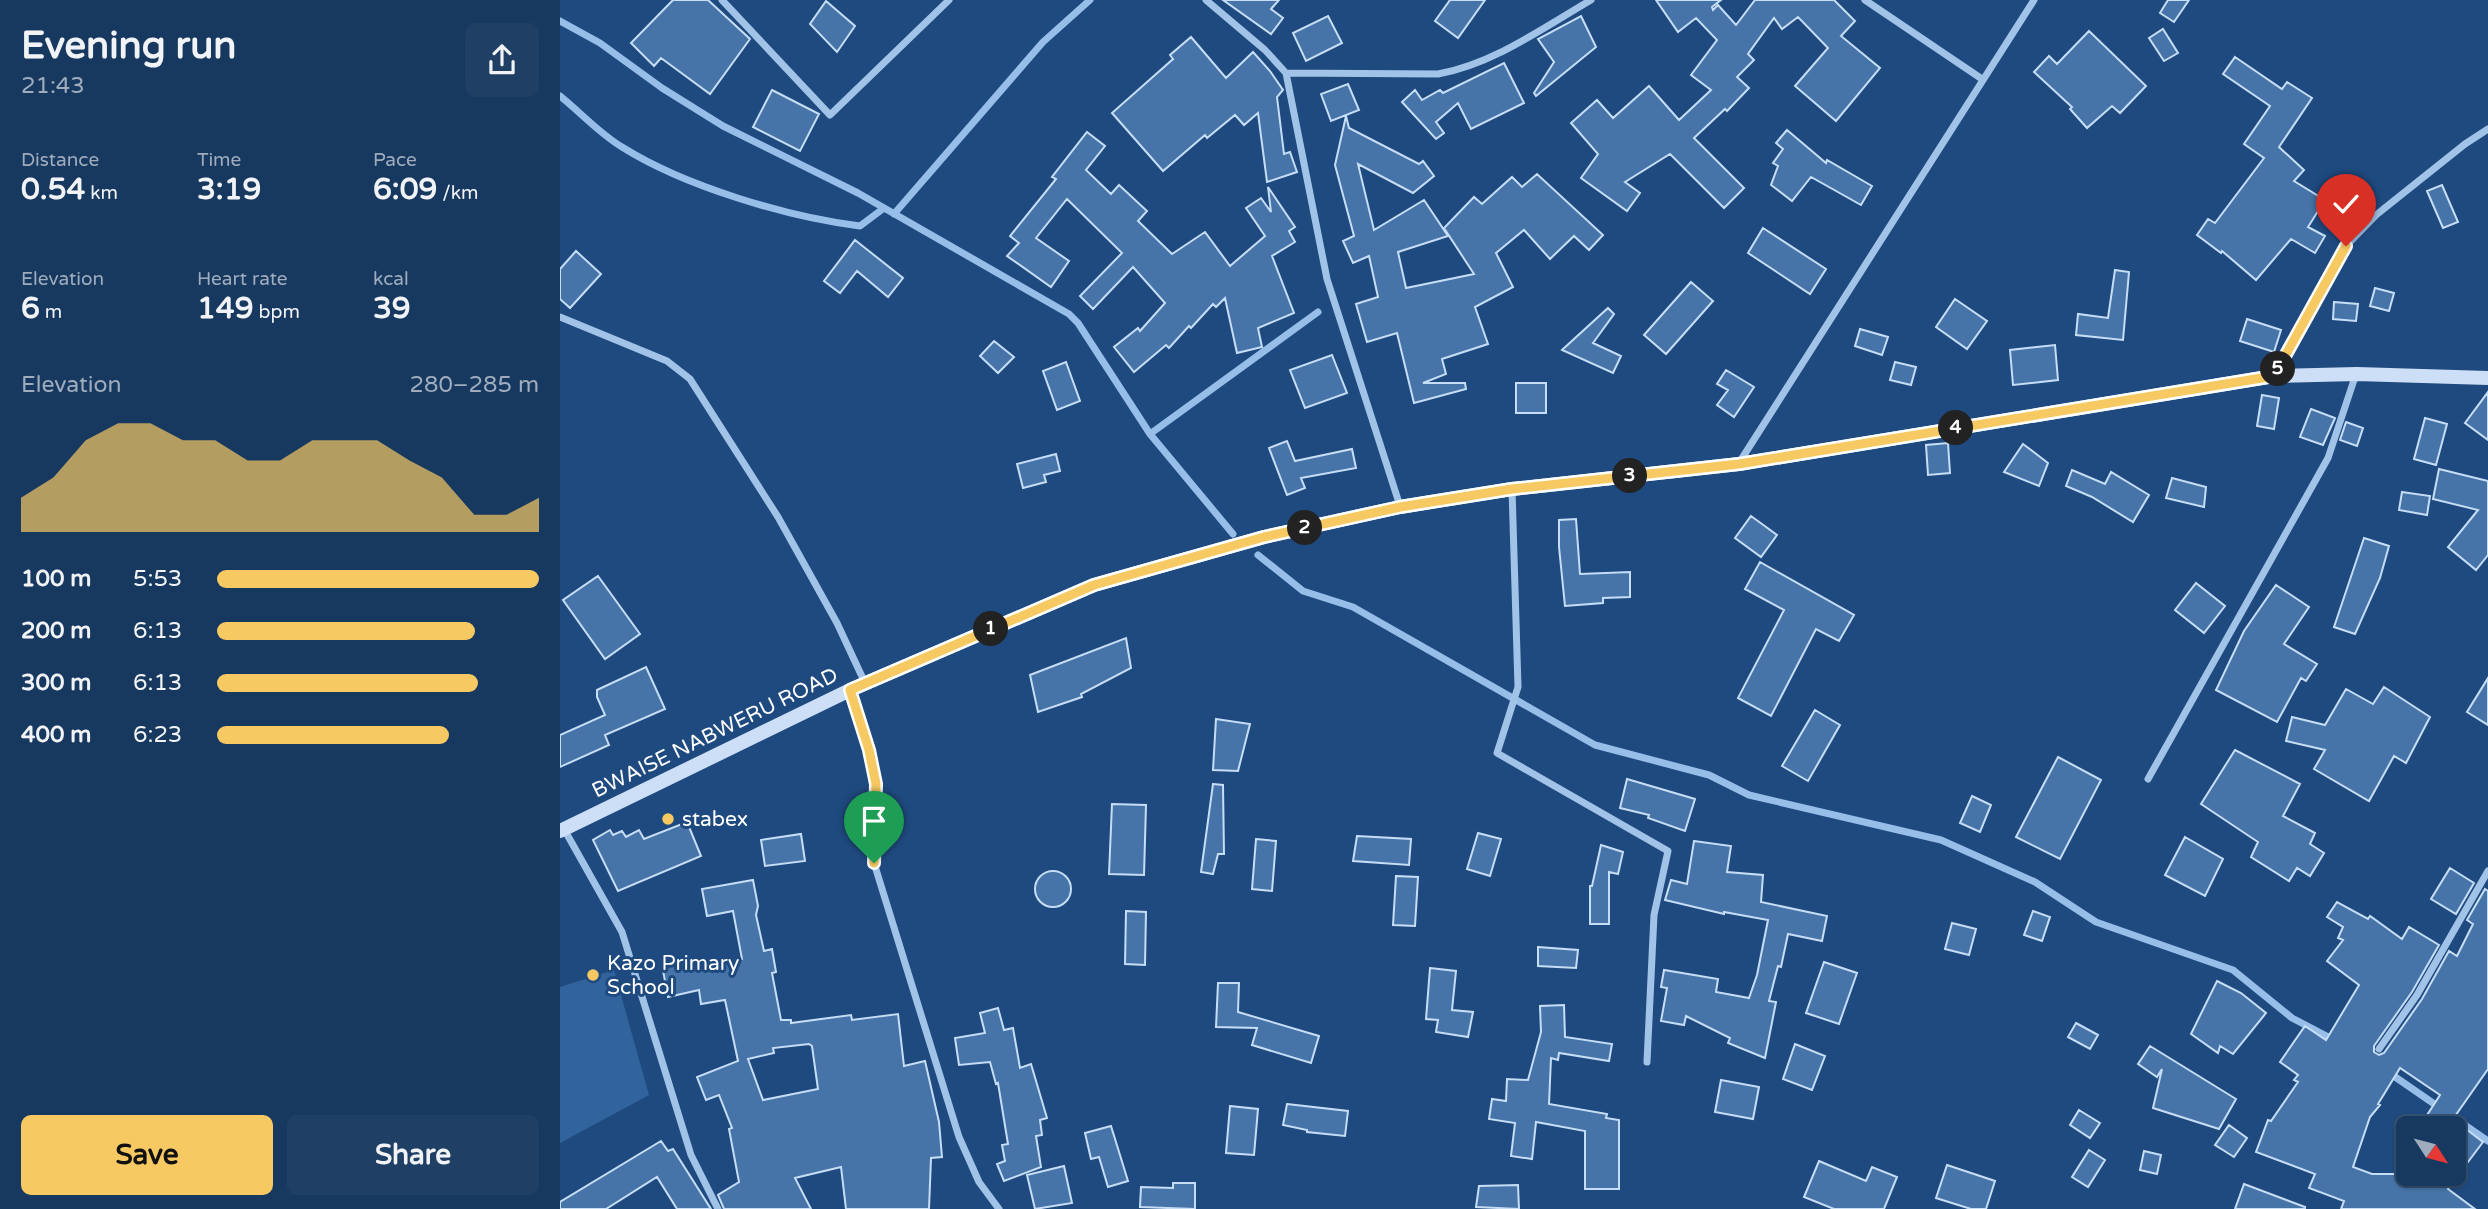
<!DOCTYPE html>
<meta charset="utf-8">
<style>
body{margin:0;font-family:"Varela Round",sans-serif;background:#203f65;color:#f1f3f6;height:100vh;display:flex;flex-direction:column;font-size:26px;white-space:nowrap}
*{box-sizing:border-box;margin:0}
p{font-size:23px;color:#9eacbd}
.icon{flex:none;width:38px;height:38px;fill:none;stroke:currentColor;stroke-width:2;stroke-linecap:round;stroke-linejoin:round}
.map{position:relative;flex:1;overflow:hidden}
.details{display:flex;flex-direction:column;background:#17385f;width:560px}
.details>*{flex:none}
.needle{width:46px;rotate:126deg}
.tools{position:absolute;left:1836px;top:1116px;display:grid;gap:14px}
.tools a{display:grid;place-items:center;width:70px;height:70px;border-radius:10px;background:#17385f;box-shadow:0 2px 5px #0004,0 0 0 2px #365274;font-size:35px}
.pin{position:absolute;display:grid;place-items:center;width:60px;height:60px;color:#fff;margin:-72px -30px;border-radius:50% 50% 50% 0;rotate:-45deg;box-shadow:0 0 7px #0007}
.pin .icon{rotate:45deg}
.km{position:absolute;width:35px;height:35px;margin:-18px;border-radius:50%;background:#222;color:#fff;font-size:19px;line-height:35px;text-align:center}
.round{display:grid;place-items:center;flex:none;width:74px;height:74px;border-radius:10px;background:#203f65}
.headline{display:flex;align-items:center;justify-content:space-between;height:119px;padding:0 21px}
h1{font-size:38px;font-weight:800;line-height:52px}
.stats{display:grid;grid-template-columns:repeat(3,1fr);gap:10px;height:119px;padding:7px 21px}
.stats div{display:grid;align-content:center}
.stats b{font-size:30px;font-weight:800}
.stats small{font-size:19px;font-weight:400}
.stats p{font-size:19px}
.chart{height:196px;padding:14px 21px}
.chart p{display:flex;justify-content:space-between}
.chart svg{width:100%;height:126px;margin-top:7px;fill:#f6c962;opacity:.7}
.primary-button{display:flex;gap:14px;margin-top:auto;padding:14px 21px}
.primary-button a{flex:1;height:80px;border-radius:10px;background:#f6c962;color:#111;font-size:28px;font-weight:800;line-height:80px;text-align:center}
.primary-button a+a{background:#203f65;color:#f1f3f6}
ul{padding:0 21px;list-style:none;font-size:23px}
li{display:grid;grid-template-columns:112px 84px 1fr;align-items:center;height:52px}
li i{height:18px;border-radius:9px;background:#f6c962}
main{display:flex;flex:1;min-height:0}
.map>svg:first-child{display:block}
.green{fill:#31649d}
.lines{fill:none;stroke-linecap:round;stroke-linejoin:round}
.stream{stroke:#96bee9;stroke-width:7}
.building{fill:#4774a8;stroke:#c6ddf6;stroke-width:2;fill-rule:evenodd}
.minor{stroke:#a2c3e8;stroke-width:7}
.secondary{stroke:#cddff6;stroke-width:14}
.route-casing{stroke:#fff;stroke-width:14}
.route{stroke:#f6c962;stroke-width:9}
.poi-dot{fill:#f6c962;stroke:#1f4a7f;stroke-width:2.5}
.labels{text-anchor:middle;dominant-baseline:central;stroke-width:6;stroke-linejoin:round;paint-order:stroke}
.street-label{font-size:21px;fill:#fff;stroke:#1f4a7f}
.poi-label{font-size:21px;fill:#fff;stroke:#1f4a7f;text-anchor:start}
</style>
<main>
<section class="details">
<div class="headline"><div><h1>Evening run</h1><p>21:43</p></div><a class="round"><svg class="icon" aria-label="share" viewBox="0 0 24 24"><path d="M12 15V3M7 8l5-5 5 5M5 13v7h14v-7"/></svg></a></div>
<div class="stats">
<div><p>Distance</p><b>0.54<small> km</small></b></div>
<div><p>Time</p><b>3:19</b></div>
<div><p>Pace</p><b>6:09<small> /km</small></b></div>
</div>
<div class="stats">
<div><p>Elevation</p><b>6<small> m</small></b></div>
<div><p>Heart rate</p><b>149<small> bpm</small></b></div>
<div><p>kcal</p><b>39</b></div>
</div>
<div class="chart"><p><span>Elevation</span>280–285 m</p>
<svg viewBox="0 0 160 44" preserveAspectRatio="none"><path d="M0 44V32L10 25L20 12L30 6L40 6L50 12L60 12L70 19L80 19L90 12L100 12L110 12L120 19L130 25L140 38L150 38L160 32V44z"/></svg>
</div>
<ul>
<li><b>100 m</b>5:53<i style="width:100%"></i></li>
<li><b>200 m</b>6:13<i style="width:80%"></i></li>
<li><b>300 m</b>6:13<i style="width:81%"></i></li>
<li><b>400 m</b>6:23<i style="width:72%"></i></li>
</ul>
<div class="primary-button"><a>Save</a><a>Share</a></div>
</section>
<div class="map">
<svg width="1928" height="1209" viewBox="0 0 1928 1209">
<rect width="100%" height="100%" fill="#1f4a7f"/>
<!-- green -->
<path class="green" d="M 54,970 L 89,1095 L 0,1143 L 0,987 Z"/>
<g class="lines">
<!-- stream -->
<path class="stream" d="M 0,21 L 40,43 L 102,88 L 163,126 L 298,193 L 509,314 L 518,323 L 590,434 L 673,534
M 0,96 C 20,112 40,134 62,147 C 124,186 227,217 300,226 L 324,208
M 334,214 L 483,42 L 530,0
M 590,434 L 758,312
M 698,555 L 743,591 L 793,607 L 1035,745 L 1149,775 L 1189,795 L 1381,840 L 1475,882 L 1536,922 L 1673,970 L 1732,1018 L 1776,1041
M 1828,1072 L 1928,1141"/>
</g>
<!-- building -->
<path class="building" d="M 113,0 L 148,0 L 190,39 L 150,94 L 101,58 L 94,66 L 71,43 Z
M 663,0 L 719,0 L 711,9 L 723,18 L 711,34 Z
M 890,0 L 925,0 L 898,38 L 875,21 Z
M 1096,0 L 1161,0 L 1152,7 L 1153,10 L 1158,5 L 1176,25 L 1195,0 L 1274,0 L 1295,21 L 1281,36 L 1320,68 L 1276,121 L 1235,86 L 1268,48 L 1238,17 L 1222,29 L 1214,18 L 1188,54 L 1194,60 L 1177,77 L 1189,88 L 1167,111 L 1165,109 L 1134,138 L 1184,188 L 1164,208 L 1110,154 L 1065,182 L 1080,193 L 1067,211 L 1021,178 L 1038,154 L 1011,123 L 1037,100 L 1053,118 L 1089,86 L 1119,120 L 1151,90 L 1131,75 L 1157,40 L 1136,18 L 1118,32 Z
M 1608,0 L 1629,0 L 1614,22 L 1600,13 Z
M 266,1 L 295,26 L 277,52 L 250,24 Z
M 768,16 L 782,43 L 746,61 L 733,33 Z
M 1021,16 L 1036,47 L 976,96 L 974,93 L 994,62 L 978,39 Z
M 1603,29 L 1618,53 L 1604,61 L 1589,38 Z
M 1529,31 L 1586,86 L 1560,113 L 1552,106 L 1527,128 L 1510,109 L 1512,107 L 1474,72 L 1489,56 L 1497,64 Z
M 631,37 L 666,78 L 693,52 L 710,71 L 723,90 L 717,97 L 724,154 L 730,152 L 737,172 L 707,182 L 698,113 L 684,125 L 675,115 L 647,138 L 645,135 L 603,171 L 552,113 L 613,59 L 610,55 Z
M 1675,57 L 1722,89 L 1727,82 L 1752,98 L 1719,147 L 1744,170 L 1734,181 L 1765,200 L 1748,227 L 1765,236 L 1755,253 L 1731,239 L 1696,280 L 1662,251 L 1661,253 L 1637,235 L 1648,219 L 1655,223 L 1704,158 L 1684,144 L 1710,106 L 1663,74 Z
M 944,63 L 964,103 L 911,129 L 898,103 L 876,122 L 884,133 L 876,139 L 842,102 L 855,90 L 862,100 L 880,90 L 883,93 Z
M 788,84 L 799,110 L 771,121 L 761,94 Z
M 212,90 L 259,114 L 240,151 L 193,127 Z
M 786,116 L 789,128 L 859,164 L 863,161 L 874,176 L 853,193 L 798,164 L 814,230 L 864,200 L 888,236 L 838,252 L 846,288 L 914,274 L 884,228 L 914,197 L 922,204 L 952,177 L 962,187 L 977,174 L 1043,235 L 1029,250 L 1014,236 L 990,259 L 964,230 L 936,253 L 953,287 L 915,307 L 928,344 L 882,359 L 886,374 L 863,383 L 905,383 L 906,389 L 854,403 L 837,333 L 807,342 L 796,304 L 818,297 L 809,256 L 793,263 L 783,241 L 794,236 L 775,165 Z
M 1227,130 L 1266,163 L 1267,160 L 1312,186 L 1301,205 L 1251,177 L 1232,201 L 1211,185 L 1218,166 L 1213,163 L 1223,149 L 1216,143 Z
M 527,132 L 545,146 L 526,170 L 551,194 L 559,185 L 587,211 L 578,221 L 612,254 L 645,232 L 670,266 L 705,236 L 686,208 L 701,198 L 711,212 L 708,187 L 735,227 L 729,231 L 735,242 L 712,256 L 734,313 L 698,328 L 702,347 L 677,353 L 665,298 L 656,307 L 653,304 L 631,328 L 629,326 L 609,348 L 606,345 L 574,372 L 554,347 L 578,328 L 580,331 L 605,303 L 573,267 L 533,309 L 520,296 L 562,253 L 507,199 L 476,238 L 509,261 L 491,287 L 447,256 L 459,243 L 450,236 L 496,179 L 492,177 Z
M 1882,185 L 1898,222 L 1883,228 L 1867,191 Z
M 1203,228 L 1266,269 L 1250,294 L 1188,253 Z
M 295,240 L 343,278 L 328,297 L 297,271 L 280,293 L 264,281 Z
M 16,251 L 41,274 L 10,308 L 0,299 L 0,269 Z
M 1555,270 L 1569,272 L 1563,340 L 1516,335 L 1518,314 L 1548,318 Z
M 1131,282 L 1153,301 L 1106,354 L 1084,335 Z
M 1815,288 L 1834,293 L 1829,311 L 1810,306 Z
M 1395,299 L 1427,321 L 1407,349 L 1376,327 Z
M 1774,302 L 1798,304 L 1796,321 L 1773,319 Z
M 1048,308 L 1054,314 L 1033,343 L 1061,356 L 1053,373 L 1002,350 Z
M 1687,319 L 1721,330 L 1714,352 L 1680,341 Z
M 1300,329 L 1328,337 L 1322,355 L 1295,346 Z
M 434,341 L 454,357 L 438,373 L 420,356 Z
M 1495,345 L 1498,380 L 1453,385 L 1450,350 Z
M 772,355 L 787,393 L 745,408 L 730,370 Z
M 506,362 L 520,401 L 497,410 L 483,371 Z
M 1335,362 L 1356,367 L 1351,385 L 1330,380 Z
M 1166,370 L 1194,387 L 1174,417 L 1157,405 L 1168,390 L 1157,384 Z
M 956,383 L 986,383 L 986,413 L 956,413 Z
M 1928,392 L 1928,440 L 1905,423 Z
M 1702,395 L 1719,398 L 1714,429 L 1697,426 Z
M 1751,409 L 1775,418 L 1763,445 L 1740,437 Z
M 1865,418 L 1887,424 L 1876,465 L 1854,459 Z
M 1786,422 L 1803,428 L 1797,446 L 1780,440 Z
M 727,441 L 735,461 L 792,449 L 796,468 L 741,478 L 745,488 L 727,495 L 709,448 Z
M 1388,443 L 1390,473 L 1368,475 L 1366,445 Z
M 1463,444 L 1488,463 L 1479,486 L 1444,472 Z
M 496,454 L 500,471 L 484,475 L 486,482 L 463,488 L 457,464 Z
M 1879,469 L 1928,481 L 1928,555 L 1916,570 L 1888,547 L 1918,510 L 1873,499 Z
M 1512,470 L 1545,484 L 1551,472 L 1589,495 L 1573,522 L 1532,497 L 1506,486 Z
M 1612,478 L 1646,487 L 1644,507 L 1606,498 Z
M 1842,492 L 1870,496 L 1867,515 L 1839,510 Z
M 1191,516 L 1217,535 L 1201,557 L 1175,538 Z
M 1016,519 L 1020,574 L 1070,572 L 1070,597 L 1043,598 L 1043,603 L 1005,606 L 999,547 L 999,520 Z
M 1804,538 L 1829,546 L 1820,578 L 1795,634 L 1774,627 Z
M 1200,562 L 1294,615 L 1279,641 L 1256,629 L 1211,716 L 1178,698 L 1224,610 L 1185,589 Z
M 38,576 L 80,634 L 45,659 L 3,600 Z
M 1636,583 L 1665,606 L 1644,633 L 1615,610 Z
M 1716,585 L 1749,607 L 1724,644 L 1757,664 L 1746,681 L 1741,678 L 1717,722 L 1656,690 L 1684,631 Z
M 566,638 L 571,668 L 521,694 L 522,697 L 478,712 L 470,675 Z
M 86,667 L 105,709 L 45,735 L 49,745 L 0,767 L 0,735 L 45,715 L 37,697 L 37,690 Z
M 1928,678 L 1928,725 L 1907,712 Z
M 1824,687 L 1870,717 L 1846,763 L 1834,756 L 1809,801 L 1754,769 L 1765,750 L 1726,741 L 1732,717 L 1765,725 L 1786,689 L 1813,704 Z
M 1255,710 L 1280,725 L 1248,781 L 1222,766 Z
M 656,719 L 690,724 L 678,771 L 653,770 Z
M 1675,750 L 1740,784 L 1723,816 L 1755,833 L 1750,844 L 1764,853 L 1750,876 L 1737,868 L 1729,881 L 1691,857 L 1698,842 L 1641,804 Z
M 1498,757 L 1541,780 L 1500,859 L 1456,837 Z
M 1067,779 L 1135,799 L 1125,831 L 1088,818 L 1089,815 L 1060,808 Z
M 653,784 L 663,785 L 664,854 L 658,854 L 653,874 L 641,872 Z
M 1412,796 L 1431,805 L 1420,832 L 1400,823 Z
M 552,804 L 586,805 L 584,875 L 549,874 Z
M 127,822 L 141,856 L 58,891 L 33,840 L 50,830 L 53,835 L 62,831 L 66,837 L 79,830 L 84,839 Z
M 918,833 L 941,839 L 930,876 L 907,869 Z
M 241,834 L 245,861 L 205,866 L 201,840 Z
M 797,836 L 851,839 L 849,865 L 793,861 Z
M 1625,837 L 1663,859 L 1645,896 L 1605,875 Z
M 696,839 L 716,841 L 712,891 L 692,889 Z
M 1134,841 L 1171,846 L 1167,872 L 1203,875 L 1201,902 L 1267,916 L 1262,941 L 1228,934 L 1221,967 L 1218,966 L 1209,1001 L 1216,1002 L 1205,1058 L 1168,1043 L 1170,1038 L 1126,1016 L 1124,1025 L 1101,1021 L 1107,988 L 1101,987 L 1104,970 L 1158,979 L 1156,992 L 1189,998 L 1197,975 L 1208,920 L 1164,912 L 1164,914 L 1105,900 L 1111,880 L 1127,884 Z
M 1041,845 L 1063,852 L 1058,874 L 1049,872 L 1049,924 L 1030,924 L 1030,886 L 1032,886 Z
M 1890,868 L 1914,883 L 1896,914 L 1871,899 Z
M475 889a18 18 0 1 1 36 0a18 18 0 1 1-36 0Z
M 836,876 L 858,877 L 855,926 L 833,925 Z
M 193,880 L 198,906 L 196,915 L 204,951 L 212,949 L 216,972 L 212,973 L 221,1020 L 231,1020 L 231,1023 L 291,1015 L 292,1020 L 338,1014 L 344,1066 L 365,1061 L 379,1122 L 382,1157 L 371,1158 L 369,1209 L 286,1209 L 281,1167 L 235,1178 L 251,1209 L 164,1209 L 158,1195 L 179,1182 L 169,1129 L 172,1128 L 159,1095 L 146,1100 L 137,1077 L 178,1061 L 165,1000 L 141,1004 L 139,990 L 108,997 L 102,965 L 131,959 L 133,969 L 182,959 L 173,911 L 147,916 L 142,889 ZM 249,1044 L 252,1046 L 258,1089 L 203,1100 L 188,1059 L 214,1053 L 213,1048 Z
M 1925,889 L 1928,891 L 1928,1069 L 1886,1129 L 1858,1129 L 1880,1095 L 1840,1068 L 1818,1104 L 1820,1105 L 1810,1117 L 1793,1167 L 1812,1174 L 1894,1174 L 1894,1120 L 1923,1142 L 1908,1162 L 1905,1160 L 1888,1189 L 1915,1209 L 1781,1209 L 1784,1201 L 1749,1188 L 1755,1174 L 1696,1152 L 1708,1120 L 1711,1121 L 1738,1082 L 1734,1080 L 1738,1075 L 1720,1062 L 1745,1026 L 1766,1040 L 1799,985 L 1767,961 L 1783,940 L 1778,938 L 1783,927 L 1767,917 L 1777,902 L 1808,919 L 1810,916 L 1842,939 L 1849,927 L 1879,945 L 1852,992 L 1814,1046 L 1814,1052 L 1819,1055 L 1824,1053 L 1862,999 L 1889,951 L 1897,956 L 1913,924 L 1907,920 Z
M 566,911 L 586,912 L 585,965 L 565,964 Z
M 1473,911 L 1490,917 L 1482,941 L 1464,935 Z
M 1392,923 L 1416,929 L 1409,955 L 1385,949 Z
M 978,947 L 1018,950 L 1016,968 L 978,966 Z
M 1264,962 L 1297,973 L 1279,1024 L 1246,1013 Z
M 870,968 L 896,971 L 892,1010 L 913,1012 L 908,1037 L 876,1032 L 878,1020 L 866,1019 Z
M 1657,981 L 1681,993 L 1706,1013 L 1673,1054 L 1660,1046 L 1658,1053 L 1631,1034 Z
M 658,983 L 679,983 L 678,1012 L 759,1036 L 751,1063 L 692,1045 L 697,1028 L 656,1027 Z
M 1004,1005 L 1005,1037 L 1052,1044 L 1049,1061 L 999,1053 L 998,1060 L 991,1058 L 989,1104 L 1047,1114 L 1046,1118 L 1059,1120 L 1059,1189 L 1025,1189 L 1025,1131 L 976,1122 L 972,1159 L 951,1156 L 955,1123 L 929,1119 L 932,1099 L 946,1101 L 947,1079 L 968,1080 L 981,1032 L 980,1006 Z
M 438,1008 L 444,1030 L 453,1028 L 460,1068 L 471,1064 L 487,1118 L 480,1120 L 482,1135 L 476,1136 L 481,1167 L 444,1181 L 437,1164 L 445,1161 L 442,1145 L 448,1144 L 438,1083 L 436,1084 L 430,1062 L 399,1065 L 395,1038 L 425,1033 L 420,1013 Z
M 1516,1023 L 1538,1035 L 1530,1049 L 1508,1037 Z
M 1235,1044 L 1265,1056 L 1252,1090 L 1223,1079 Z
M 1590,1046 L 1676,1099 L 1659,1129 L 1593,1108 L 1602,1069 L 1597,1077 L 1578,1064 Z
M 1161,1080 L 1199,1087 L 1193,1119 L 1155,1112 Z
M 727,1104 L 788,1111 L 785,1136 L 747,1132 L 747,1130 L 723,1125 Z
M 670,1106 L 698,1109 L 694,1155 L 666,1153 Z
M 1519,1110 L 1540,1123 L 1530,1138 L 1510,1125 Z
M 1669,1125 L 1687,1138 L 1674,1157 L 1655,1145 Z
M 551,1126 L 568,1181 L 548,1187 L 539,1157 L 531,1159 L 525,1133 Z
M 101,1141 L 108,1151 L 113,1149 L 151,1209 L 117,1209 L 97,1177 L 46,1209 L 0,1209 L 0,1202 Z
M 1529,1150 L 1545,1160 L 1528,1187 L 1512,1177 Z
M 1584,1151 L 1601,1155 L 1597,1174 L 1580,1170 Z
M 1259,1161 L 1306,1181 L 1312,1167 L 1337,1177 L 1324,1209 L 1274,1209 L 1244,1197 Z
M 1387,1165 L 1435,1181 L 1426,1209 L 1411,1209 L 1376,1198 Z
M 504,1166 L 512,1203 L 475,1209 L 467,1175 Z
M 613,1183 L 635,1183 L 635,1209 L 580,1207 L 581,1187 L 613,1188 Z
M 1684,1184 L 1745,1207 L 1745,1209 L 1675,1209 Z
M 958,1185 L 959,1209 L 916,1207 L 919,1186 Z"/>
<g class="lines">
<!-- minor -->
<path class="minor" d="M 162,0 L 270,115 L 389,0
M 646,0 L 705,50 L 726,73
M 1305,0 L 1422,79
M 0,317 L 107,361 L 130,379 L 218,517 L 277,623 L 305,683
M 1714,376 L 1786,246 L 1816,215 L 1905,144 L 1928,129
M 1179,463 L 1474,0
M 952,489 L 958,687 L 937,753 L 1108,851 L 1094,915 L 1087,1062
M 840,506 L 767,279 L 726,73 L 878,74 C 933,64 983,28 1031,0
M 290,690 L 309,750 L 316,784 L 314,863 L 399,1137 L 419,1182 L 439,1209
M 1588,779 L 1768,458 L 1796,374
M 4,829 L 62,932 L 131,1155 L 158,1209
M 1819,1049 L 1857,995 L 1928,871"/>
<!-- secondary -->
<path class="secondary" d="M 0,831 L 290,690 L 534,585 L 704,537 L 840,507 L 952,489 L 1179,464 L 1714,376 L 1797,374 L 1928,378"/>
</g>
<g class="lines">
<!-- route casing -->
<g class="route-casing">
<path id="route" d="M 314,863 L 316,784 L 309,750 L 290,690 L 534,585 L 704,537 L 840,507 L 952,489 L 1179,464 L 1714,376 L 1786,246"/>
</g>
<!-- route -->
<use href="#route" class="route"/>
</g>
<!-- markers -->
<g class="poi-dot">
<circle cx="108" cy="819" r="7"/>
<circle cx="33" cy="975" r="7"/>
</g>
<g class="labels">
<!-- street labels -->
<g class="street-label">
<text transform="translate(155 733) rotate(-26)">BWAISE NABWERU ROAD</text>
</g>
<!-- poi labels -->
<g class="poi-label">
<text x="122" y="819">stabex</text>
<text x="47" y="963">Kazo Primary<tspan x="47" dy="24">School</tspan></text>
</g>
</g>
</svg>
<div class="tools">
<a><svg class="needle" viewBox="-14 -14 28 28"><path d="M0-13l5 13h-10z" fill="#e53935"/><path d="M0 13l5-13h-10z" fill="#9eacbd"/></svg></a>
</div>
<div class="pin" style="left:314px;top:863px;background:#1e9e55"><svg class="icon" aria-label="arrive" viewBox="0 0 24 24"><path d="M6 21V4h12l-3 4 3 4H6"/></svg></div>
<div class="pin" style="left:1786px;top:246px;background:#d93025"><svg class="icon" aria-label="check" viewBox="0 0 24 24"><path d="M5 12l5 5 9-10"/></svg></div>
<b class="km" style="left:431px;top:629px">1</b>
<b class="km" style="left:745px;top:528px">2</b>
<b class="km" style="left:1070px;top:476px">3</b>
<b class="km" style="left:1396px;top:428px">4</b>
<b class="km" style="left:1718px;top:369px">5</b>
</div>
</main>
